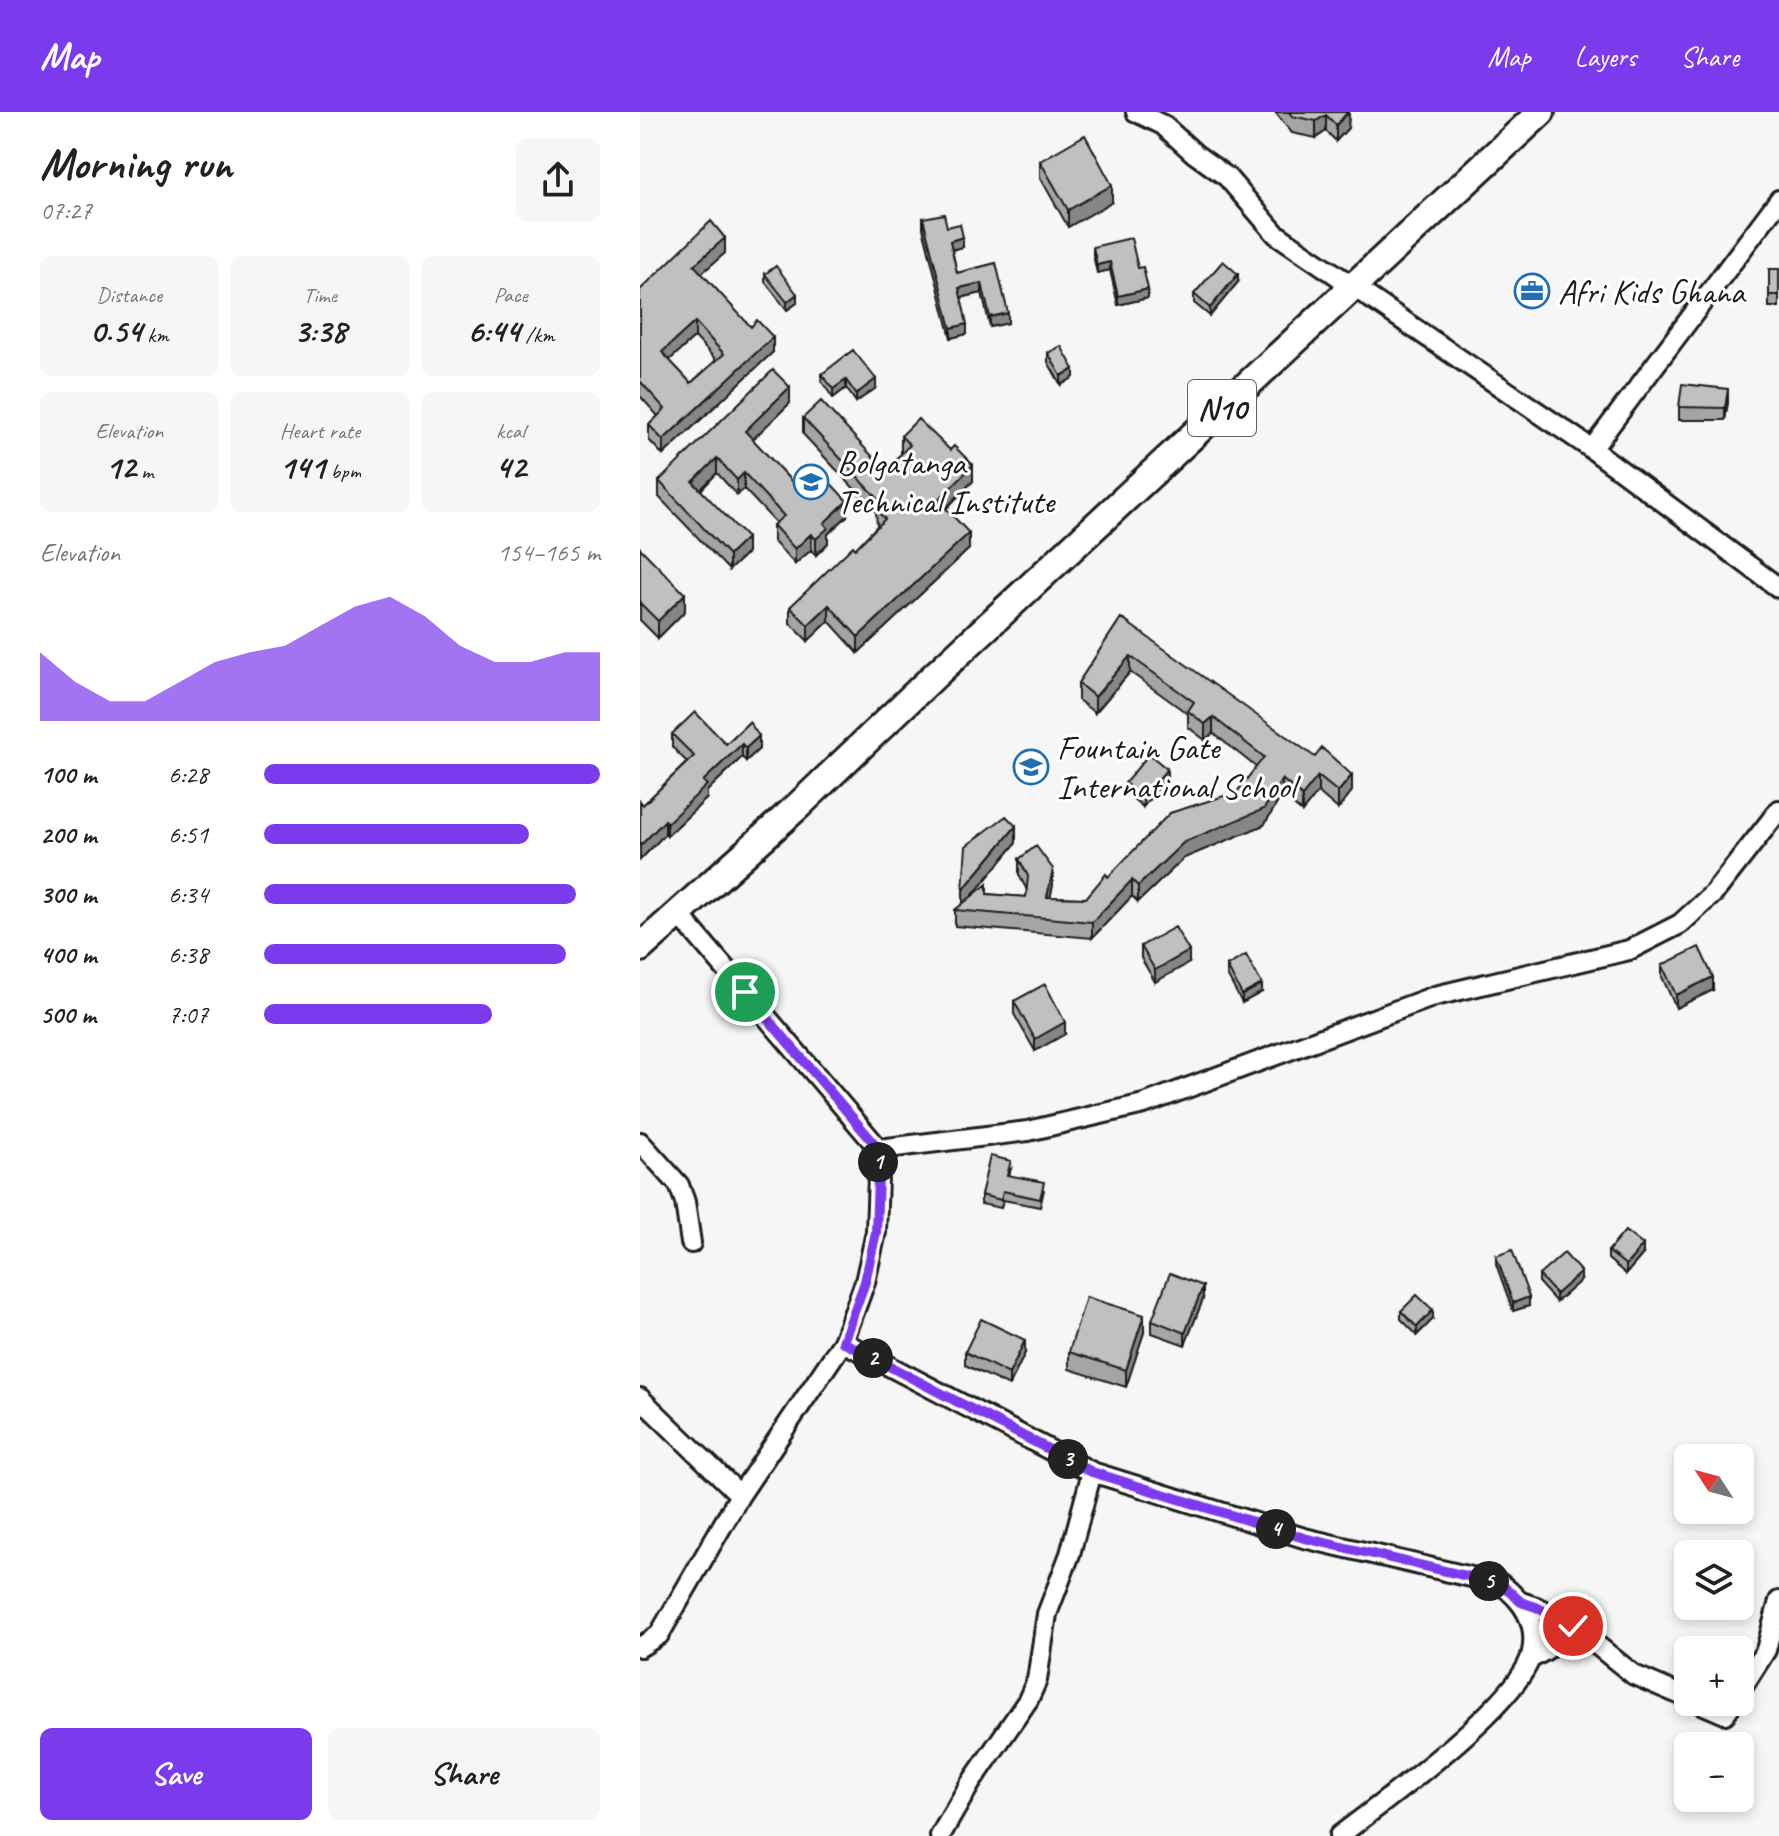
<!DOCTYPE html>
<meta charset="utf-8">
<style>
body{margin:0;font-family:Caveat,sans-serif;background:#f6f6f6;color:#222;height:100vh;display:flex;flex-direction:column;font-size:30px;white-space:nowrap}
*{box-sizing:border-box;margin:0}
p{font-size:26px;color:#767676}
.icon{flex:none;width:44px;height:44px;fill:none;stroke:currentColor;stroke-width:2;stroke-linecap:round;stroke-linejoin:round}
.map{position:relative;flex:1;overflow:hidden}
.details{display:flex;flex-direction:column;background:#fff;width:640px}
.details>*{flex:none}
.needle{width:52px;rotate:306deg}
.controls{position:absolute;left:1034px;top:1332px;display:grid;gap:16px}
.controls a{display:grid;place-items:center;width:80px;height:80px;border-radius:12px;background:#fff;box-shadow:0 4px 12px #0003;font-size:40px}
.pin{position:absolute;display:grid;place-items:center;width:68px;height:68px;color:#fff;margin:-34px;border:4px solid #fff;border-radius:50%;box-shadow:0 2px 8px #0007}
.km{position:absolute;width:40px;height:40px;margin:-20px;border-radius:50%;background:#222;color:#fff;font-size:22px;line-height:40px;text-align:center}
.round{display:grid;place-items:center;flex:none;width:84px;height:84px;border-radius:12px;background:#f6f6f6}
.overview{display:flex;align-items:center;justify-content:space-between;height:136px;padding:0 40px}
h1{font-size:44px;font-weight:700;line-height:60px}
.stats{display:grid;grid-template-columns:repeat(3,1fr);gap:12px;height:136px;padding:8px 40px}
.stats div{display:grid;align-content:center;border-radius:12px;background:#f6f6f6;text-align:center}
.stats b{font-size:34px;font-weight:700}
.stats small{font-size:22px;font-weight:400}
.stats p{font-size:22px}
.chart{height:224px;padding:16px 40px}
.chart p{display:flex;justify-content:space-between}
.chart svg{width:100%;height:144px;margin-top:8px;fill:#7c3aed;opacity:.7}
.primary-button{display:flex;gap:16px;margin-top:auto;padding:16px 40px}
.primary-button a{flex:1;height:92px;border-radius:12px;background:#7c3aed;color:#fff;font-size:32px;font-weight:700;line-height:92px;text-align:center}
.primary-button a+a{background:#f6f6f6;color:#222}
ul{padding:0 40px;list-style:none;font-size:26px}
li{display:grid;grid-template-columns:128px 96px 1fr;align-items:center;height:60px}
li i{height:20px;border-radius:10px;background:#7c3aed}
header{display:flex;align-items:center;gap:48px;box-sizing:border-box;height:112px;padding:0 40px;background:#7c3aed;color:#fff}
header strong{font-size:38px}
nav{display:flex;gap:44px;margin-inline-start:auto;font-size:28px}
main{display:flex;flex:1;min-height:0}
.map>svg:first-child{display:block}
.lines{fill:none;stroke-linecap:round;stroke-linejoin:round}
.minor-casing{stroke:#1c1c1c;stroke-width:24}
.highway-casing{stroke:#1c1c1c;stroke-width:32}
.minor{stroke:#fff;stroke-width:18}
.highway{stroke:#fff;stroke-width:26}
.wall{fill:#a5a5a5;stroke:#1c1c1c;stroke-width:2;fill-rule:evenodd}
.shaded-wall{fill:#868686;stroke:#1c1c1c;stroke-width:2}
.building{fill:#c0c0c0;stroke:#1c1c1c;stroke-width:2;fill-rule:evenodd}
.route-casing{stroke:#fff;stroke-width:16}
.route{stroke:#7c3aed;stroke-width:10}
.labels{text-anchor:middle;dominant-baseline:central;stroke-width:6;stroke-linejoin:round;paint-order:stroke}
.shield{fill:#fff;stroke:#606060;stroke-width:2}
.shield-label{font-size:32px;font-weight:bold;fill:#1c1c1c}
.poi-label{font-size:34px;fill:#1c1c1c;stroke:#fff;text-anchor:start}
</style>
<header>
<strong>Map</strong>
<nav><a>Map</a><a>Layers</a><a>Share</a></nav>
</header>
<main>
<section class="details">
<div class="overview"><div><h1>Morning run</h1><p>07:27</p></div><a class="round"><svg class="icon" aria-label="share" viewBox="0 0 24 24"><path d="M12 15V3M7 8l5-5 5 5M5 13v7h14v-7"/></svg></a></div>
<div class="stats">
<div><p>Distance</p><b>0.54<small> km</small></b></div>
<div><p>Time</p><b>3:38</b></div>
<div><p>Pace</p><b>6:44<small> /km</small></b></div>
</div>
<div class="stats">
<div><p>Elevation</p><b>12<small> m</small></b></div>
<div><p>Heart rate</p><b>141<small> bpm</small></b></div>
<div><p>kcal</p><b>42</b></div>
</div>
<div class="chart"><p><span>Elevation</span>154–165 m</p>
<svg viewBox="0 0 160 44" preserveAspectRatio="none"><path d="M0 44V23L10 32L20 38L30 38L40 32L50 26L60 23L70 21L80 15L90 9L100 6L110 12L120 21L130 26L140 26L150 23L160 23V44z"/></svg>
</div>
<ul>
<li><b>100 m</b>6:28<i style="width:100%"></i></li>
<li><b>200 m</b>6:51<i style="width:79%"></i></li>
<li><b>300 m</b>6:34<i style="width:93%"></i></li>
<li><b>400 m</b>6:38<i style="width:90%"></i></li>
<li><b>500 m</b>7:07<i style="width:68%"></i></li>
</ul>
<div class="primary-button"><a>Save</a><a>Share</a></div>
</section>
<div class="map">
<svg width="1139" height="1724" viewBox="0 0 1139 1724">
<rect width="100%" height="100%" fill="#f6f6f6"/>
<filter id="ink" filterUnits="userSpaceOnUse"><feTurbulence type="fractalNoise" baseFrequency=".0125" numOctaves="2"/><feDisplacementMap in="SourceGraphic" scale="16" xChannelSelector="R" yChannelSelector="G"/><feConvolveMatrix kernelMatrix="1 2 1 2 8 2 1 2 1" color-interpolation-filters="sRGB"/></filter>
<g filter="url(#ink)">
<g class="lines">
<!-- minor casing -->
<g class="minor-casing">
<path id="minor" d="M 496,0 L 523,13 L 555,42 L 587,65 L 636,122 L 952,337 L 1139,476
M 952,337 L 1139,88
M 38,801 L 239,1037 L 388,1019 L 504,992 L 795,884 L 989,838 L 1040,812 L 1074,781 L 1139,698
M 0,1030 L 39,1073 L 45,1090 L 51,1131
M 203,1230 L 452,1360 L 664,1426 L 861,1472 C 883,1489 898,1510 892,1540 C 883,1589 742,1691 699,1724
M 0,1286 L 100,1383
M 881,1490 L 896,1495 L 933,1514 L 994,1563 L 1048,1586
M 0,1535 L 19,1523 L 100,1383 L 203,1230 L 225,1170 L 236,1120 L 239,1037
M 890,1547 L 906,1538 L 933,1514
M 1100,1579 L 1126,1538 L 1139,1489
M 1057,1590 L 1085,1602 L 1093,1590
M 300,1724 L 330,1672 L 388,1588 L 397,1568 L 407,1502 L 430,1442 L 452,1360"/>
</g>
<!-- highway casing -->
<g class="highway-casing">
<path id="highway" d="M 0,836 L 159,693 L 293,565 L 901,0"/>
</g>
<!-- minor -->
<use href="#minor" class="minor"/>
<!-- highway -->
<use href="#highway" class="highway"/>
</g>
<!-- wall -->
<path class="wall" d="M 635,0 L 709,0 L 708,16 L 696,29 L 686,19 L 676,26 L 652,21 Z
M 400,49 L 472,90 L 428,115 L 400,65 Z
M 283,106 L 307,115 L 323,135 L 312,138 L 317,161 L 356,151 L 368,211 L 350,215 L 342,181 L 321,186 L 327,222 L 311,226 L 283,116 Z
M 453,135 L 498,156 L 508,186 L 478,193 L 470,158 L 457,161 L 453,143 Z
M 85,141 L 61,161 L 133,240 L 23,343 L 9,328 L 9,313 L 18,304 L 0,284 L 0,178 ZM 55,225 L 76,248 L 51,271 L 29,248 Z
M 1139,157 L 1139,195 L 1129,195 L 1129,183 Z
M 125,162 L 157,191 L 147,198 L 125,170 Z
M 598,170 L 570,204 L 554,191 L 554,182 Z
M 408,241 L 434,265 L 421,273 L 408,250 Z
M 182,262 L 236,276 L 216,290 L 206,276 L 193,286 L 182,270 Z
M 1088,290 L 1085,308 L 1039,308 L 1039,295 Z
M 150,291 L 112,327 L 165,384 L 207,404 L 188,422 L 188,431 L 176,443 L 171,438 L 155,452 L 133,429 L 133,413 L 136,411 L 104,377 L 97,383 L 77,361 L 61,378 L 107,441 L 89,458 L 19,385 L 19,369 Z
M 163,306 L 245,358 L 262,341 L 261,340 L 261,324 L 333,369 L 306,397 L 329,437 L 218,541 L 189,509 L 168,529 L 150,511 L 150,495 L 215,437 L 237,414 L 236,400 L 163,322 Z
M 0,436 L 45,499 L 18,526 L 0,508 Z
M 481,506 L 712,679 L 698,697 L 678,680 L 662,700 L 642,683 L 624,713 L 544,746 L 498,790 L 492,784 L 452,826 L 315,814 L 315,798 L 323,792 L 376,731 L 330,786 L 347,782 L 386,785 L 387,778 L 379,763 L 379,747 L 413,773 L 410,785 L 446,786 L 468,765 L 597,680 L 616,655 L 573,621 L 565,628 L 548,615 L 548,602 L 490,560 L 455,601 L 438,588 L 438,571 Z
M 109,610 L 119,637 L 106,649 L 102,645 L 67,679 L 67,686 L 27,724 L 25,722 L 0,748 L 0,689 L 3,693 L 47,650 L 32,635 L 32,622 L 86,632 Z
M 527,665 L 503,695 L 485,680 L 485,671 Z
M 501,834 L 549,851 L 515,870 L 501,846 Z
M 1022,853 L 1073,878 L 1036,896 L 1022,865 Z
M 587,854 L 622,880 L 602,891 L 587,863 Z
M 374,889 L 425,922 L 395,939 L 374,902 Z
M 371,1057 L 369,1063 L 404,1078 L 400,1095 L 363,1088 L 361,1096 L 341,1092 L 341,1083 Z
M 968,1139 L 1003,1142 L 986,1162 L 968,1147 Z
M 856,1144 L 889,1194 L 873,1199 L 856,1152 Z
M 899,1163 L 941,1168 L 916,1190 L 899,1171 Z
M 563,1187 L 545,1233 L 512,1221 L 512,1208 Z
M 761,1199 L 793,1207 L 777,1223 L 761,1207 Z
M 504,1220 L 486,1275 L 429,1257 L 429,1240 Z
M 325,1240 L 385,1241 L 369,1274 L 325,1253 Z"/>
<!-- shaded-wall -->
<path class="shaded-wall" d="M 709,0 L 708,16 L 696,29 L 696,13 Z
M 686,3 L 686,19 L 676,26 L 676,9 Z
M 472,73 L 472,90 L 428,115 L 428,98 Z
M 323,125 L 323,135 L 310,138 L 310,129 Z
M 85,126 L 85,141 L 54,168 L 54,153 Z
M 470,150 L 470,158 L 457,161 L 457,153 Z
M 598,162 L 598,170 L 570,204 L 570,196 Z
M 342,171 L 342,181 L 319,186 L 319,176 Z
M 508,177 L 508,186 L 478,193 L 478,184 Z
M 157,182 L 157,191 L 147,198 L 147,190 Z
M 368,201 L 368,211 L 350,215 L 350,205 Z
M 55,210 L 55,225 L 22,255 L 22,240 Z
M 327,212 L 327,222 L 311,226 L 311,216 Z
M 133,225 L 133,240 L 23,343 L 23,328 Z
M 434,257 L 434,265 L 421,273 L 421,264 Z
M 236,267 L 236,276 L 216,290 L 216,282 Z
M 206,268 L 206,276 L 193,286 L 193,277 Z
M 150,275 L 150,291 L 105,335 L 105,319 Z
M 1088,277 L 1088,290 L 1085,308 L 1085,296 Z
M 77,346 L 77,361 L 53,385 L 53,370 Z
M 333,353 L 333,369 L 298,404 L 298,388 Z
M 104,361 L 104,377 L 97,383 L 97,368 Z
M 207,389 L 207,404 L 188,422 L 188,431 L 176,443 L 176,427 L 184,411 Z
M 329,421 L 329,437 L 218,541 L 218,525 Z
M 171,422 L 171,438 L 155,452 L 155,437 Z
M 107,426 L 107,441 L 89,458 L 89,443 Z
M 45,482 L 45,499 L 18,526 L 18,509 Z
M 189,493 L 189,509 L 168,529 L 168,513 Z
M 490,544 L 490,560 L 455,601 L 455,585 Z
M 573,605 L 573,621 L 565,628 L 565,612 Z
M 119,624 L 119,637 L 106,649 L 106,636 Z
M 102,632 L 102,645 L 67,679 L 67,686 L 27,724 L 27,711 L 63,669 Z
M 527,657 L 527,665 L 503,695 L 503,686 Z
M 712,663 L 712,679 L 698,697 L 698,680 Z
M 678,664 L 678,680 L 662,700 L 662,684 Z
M 642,667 L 642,683 L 624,713 L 544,746 L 498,790 L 498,774 L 544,730 Z
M 25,708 L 25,722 L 0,748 L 0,734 Z
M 376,714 L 376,731 L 323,795 L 323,778 Z
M 413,757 L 413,773 L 407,801 L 407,785 Z
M 492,768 L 492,784 L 452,826 L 452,810 Z
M 549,839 L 549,851 L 515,870 L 515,858 Z
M 1073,865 L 1073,878 L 1036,896 L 1036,883 Z
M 622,872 L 622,880 L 602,891 L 602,883 Z
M 425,910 L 425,922 L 395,939 L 395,927 Z
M 1003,1133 L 1003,1142 L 986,1162 L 986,1153 Z
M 941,1160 L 941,1168 L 916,1190 L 916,1182 Z
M 563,1174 L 563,1187 L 545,1233 L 545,1221 Z
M 889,1185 L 889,1194 L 873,1199 L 873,1191 Z
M 793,1198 L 793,1207 L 777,1223 L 777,1215 Z
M 504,1203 L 504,1220 L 486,1275 L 486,1258 Z
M 385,1228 L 385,1241 L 369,1274 L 369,1262 Z"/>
<!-- building -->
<path class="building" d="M 649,0 L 708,0 L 696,13 L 686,3 L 676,9 L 652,4 Z
M 445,23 L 472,73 L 428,98 L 400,49 Z
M 304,102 L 307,115 L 320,112 L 323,125 L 310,129 L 317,161 L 356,151 L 368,201 L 350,205 L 342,171 L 319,176 L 327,212 L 311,216 L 283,106 Z
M 71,109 L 85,126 L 54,153 L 111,215 L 117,208 L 133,225 L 23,328 L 9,313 L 25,297 L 0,269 L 0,178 ZM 55,210 L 84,242 L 51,271 L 22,240 Z
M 491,126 L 498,156 L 503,155 L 508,177 L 478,184 L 470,150 L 457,153 L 453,135 Z
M 583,149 L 598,162 L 570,196 L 554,182 Z
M 136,154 L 157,182 L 147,190 L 125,162 Z
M 1129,157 L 1139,157 L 1139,183 L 1129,183 Z
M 421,234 L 434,257 L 421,264 L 408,241 Z
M 213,238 L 236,267 L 216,282 L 206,268 L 193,277 L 182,262 Z
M 133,258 L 150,275 L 105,319 L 165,384 L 185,365 L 207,389 L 184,411 L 188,416 L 176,427 L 171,422 L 155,437 L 133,413 L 144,404 L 104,361 L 97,368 L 77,346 L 53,370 L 107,426 L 89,443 L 19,369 Z
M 1042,272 L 1088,277 L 1085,296 L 1039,295 Z
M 181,289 L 245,358 L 270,333 L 261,324 L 278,307 L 310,338 L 314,334 L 333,353 L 298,388 L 329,421 L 218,525 L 189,493 L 168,513 L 150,495 L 213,434 L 215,437 L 245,407 L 236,398 L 243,392 L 163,306 Z
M 0,436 L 45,482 L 18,509 L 0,491 Z
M 481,506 L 675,645 L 682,636 L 712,663 L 698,680 L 678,664 L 662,684 L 642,667 L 624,697 L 544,730 L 498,774 L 492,768 L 452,810 L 315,798 L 347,772 L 347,782 L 386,785 L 388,764 L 379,747 L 396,734 L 413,757 L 407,785 L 446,786 L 466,762 L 468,765 L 530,701 L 597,680 L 624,645 L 573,605 L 565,612 L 548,599 L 554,590 L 490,544 L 455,585 L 438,571 Z
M 55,600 L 86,632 L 109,610 L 119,624 L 106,636 L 102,632 L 63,669 L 67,673 L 27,711 L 25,708 L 0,734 L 0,689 L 3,693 L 54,644 L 32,622 Z
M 509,642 L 527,657 L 503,686 L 485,671 Z
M 366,704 L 376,714 L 323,778 L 326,734 Z
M 535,815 L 549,839 L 515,858 L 501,834 Z
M 1059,835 L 1073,865 L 1036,883 L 1022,853 Z
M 606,843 L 622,872 L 602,883 L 587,854 Z
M 405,872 L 425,910 L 395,927 L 374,889 Z
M 350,1044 L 371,1049 L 367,1063 L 404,1070 L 400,1087 L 363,1079 L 361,1088 L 341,1083 Z
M 985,1119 L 1003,1133 L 986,1153 L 968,1139 Z
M 872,1138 L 889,1185 L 873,1191 L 856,1144 Z
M 924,1141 L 941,1160 L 916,1182 L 899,1163 Z
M 530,1161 L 563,1174 L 545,1221 L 512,1208 Z
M 777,1183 L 793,1198 L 777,1215 L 761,1199 Z
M 446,1185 L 504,1203 L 486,1258 L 429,1240 Z
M 341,1207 L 385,1228 L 369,1262 L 325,1240 Z"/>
</g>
<g class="lines" filter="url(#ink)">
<!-- route casing -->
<g class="route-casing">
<path id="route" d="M 105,880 L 239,1037 L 236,1120 L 225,1170 L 203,1230 L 452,1360 L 664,1426 L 861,1472 L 881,1490 L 896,1495 L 933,1514"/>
</g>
<!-- route -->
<use href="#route" class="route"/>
</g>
<!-- icons -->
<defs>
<g id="office-ring" transform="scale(1.8)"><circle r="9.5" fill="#fff" stroke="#1f6fb2" stroke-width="1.5"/><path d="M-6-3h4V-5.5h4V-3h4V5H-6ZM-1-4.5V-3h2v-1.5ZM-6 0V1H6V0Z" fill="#1f6fb2"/></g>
<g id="school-ring" transform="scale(1.8)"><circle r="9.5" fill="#fff" stroke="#1f6fb2" stroke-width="1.5"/><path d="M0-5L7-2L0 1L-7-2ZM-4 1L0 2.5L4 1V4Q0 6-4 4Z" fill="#1f6fb2"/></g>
</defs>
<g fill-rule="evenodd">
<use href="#office-ring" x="892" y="179"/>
<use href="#school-ring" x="171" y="370"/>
<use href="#school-ring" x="391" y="655"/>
</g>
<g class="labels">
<!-- shield labels -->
<rect class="shield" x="548" y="268" width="68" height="56" rx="6"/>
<g class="shield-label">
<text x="582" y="296">N10</text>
</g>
<!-- poi labels -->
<g class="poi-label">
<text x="918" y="179">Afri Kids Ghana</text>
<text x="197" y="350">Bolgatanga<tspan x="197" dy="39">Technical Institute</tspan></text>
<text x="417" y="635">Fountain Gate<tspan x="417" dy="39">International School</tspan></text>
</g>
</g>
</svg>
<div class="controls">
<a><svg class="needle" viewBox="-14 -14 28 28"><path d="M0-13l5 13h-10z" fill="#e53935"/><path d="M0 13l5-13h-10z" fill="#767676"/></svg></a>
<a><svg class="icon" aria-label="layers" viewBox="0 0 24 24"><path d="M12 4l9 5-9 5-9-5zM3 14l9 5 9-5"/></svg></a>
<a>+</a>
<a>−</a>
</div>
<div class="pin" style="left:105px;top:880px;background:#1e9e55"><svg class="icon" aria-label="arrive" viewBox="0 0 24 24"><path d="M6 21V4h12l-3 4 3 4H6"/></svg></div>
<div class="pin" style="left:933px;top:1514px;background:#d93025"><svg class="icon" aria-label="check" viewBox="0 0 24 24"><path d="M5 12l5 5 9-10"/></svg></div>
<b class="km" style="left:238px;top:1050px">1</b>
<b class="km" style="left:233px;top:1246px">2</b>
<b class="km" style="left:428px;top:1347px">3</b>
<b class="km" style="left:636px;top:1417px">4</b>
<b class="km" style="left:849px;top:1469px">5</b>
</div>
</main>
